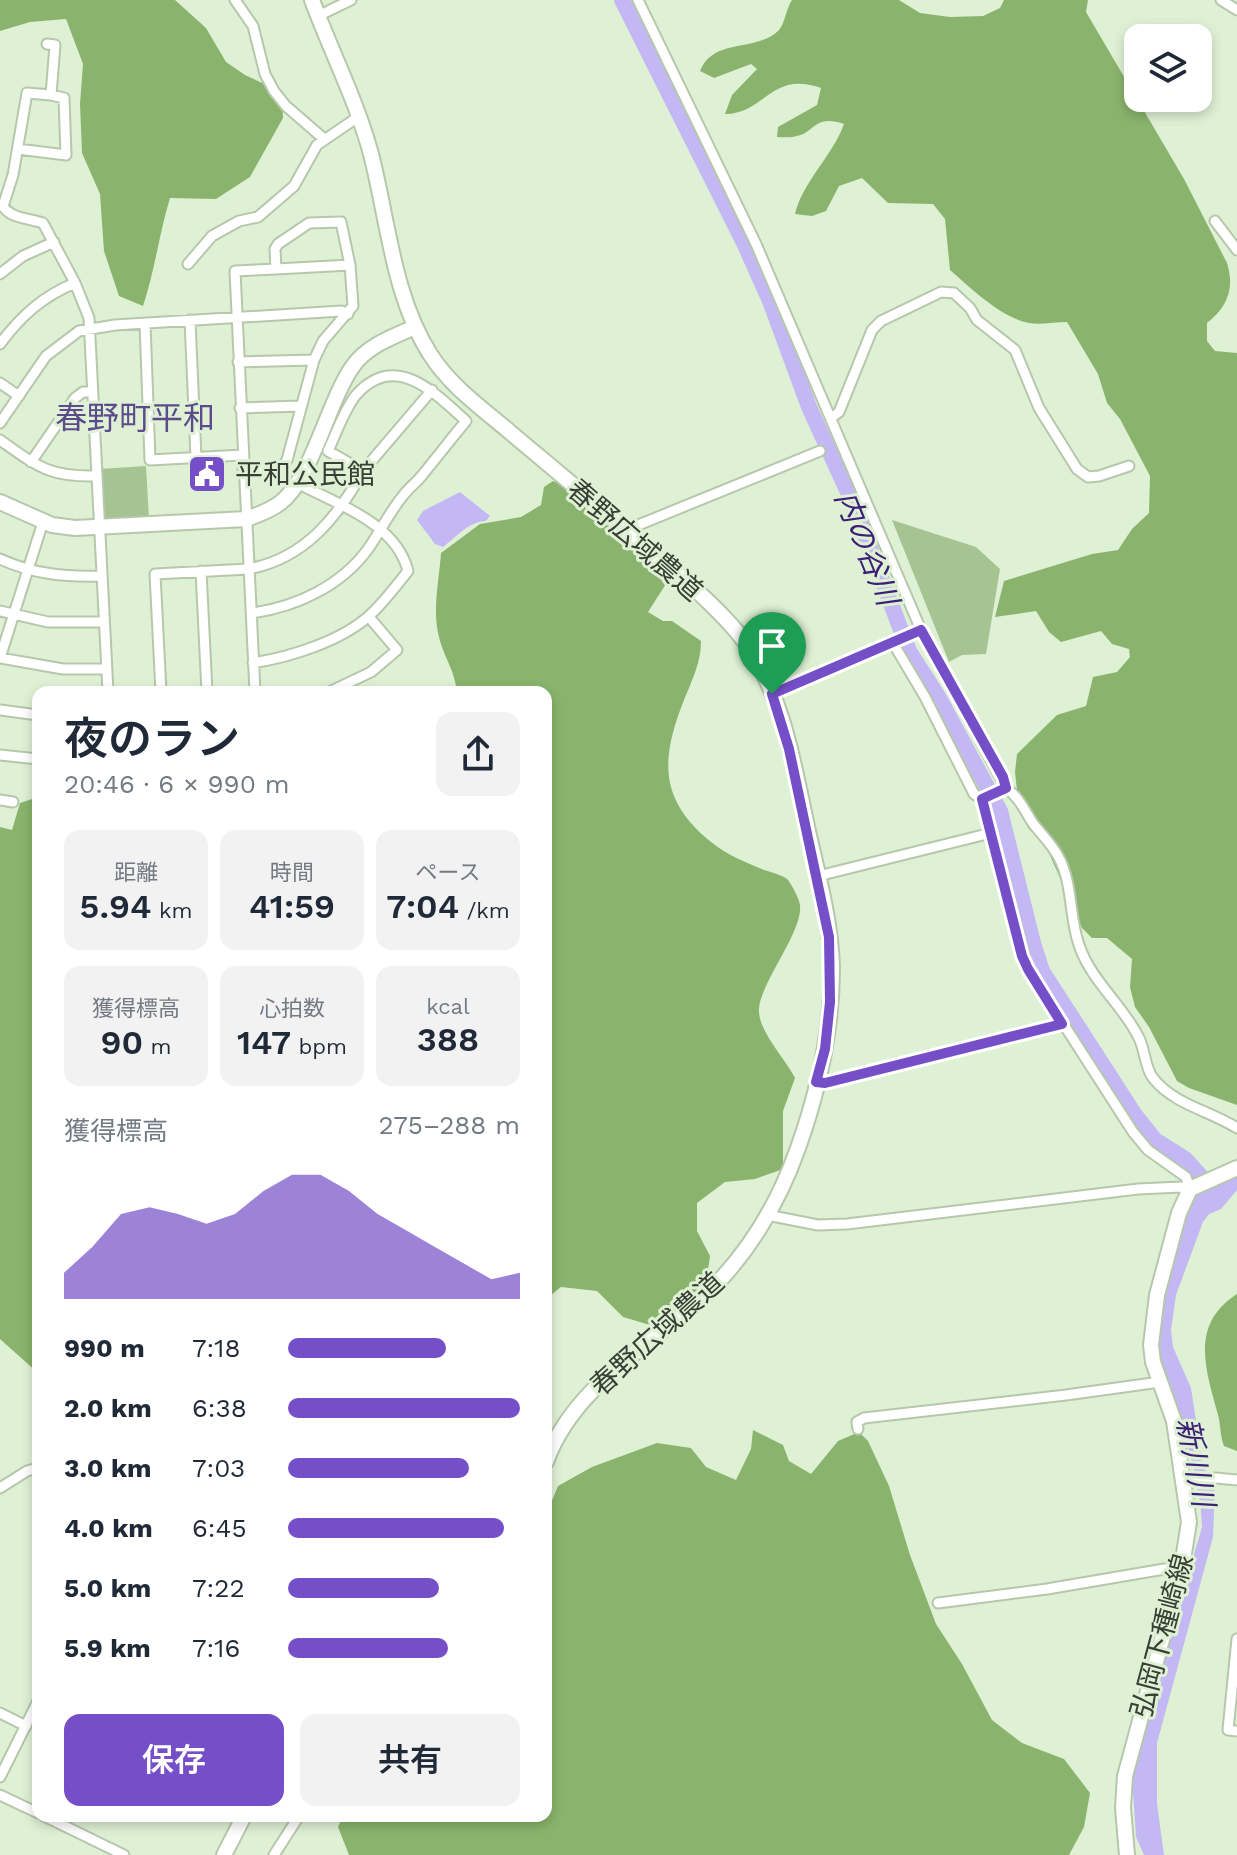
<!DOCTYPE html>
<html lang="ja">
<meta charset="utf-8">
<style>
body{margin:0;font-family:"Work Sans","Noto Sans JP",sans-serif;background:#f2f2f3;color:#1f2937;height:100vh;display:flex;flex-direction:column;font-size:30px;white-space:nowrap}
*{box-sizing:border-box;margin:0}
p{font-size:26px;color:#747a83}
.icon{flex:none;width:44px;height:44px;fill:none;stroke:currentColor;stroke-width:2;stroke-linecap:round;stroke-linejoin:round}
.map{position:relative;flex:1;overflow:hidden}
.details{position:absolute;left:32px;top:686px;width:520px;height:1136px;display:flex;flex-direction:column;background:#fff;border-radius:16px;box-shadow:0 4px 12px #0003}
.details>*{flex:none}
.controls{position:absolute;left:1124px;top:24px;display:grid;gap:16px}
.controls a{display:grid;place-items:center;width:88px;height:88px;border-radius:16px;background:#fff;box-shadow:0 4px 12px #0003;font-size:40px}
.pin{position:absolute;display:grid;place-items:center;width:68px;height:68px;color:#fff;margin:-82px -34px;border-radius:50% 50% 50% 0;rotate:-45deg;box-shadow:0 0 8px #0007}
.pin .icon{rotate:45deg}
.round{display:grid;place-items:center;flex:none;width:84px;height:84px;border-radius:16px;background:#f2f2f3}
.headline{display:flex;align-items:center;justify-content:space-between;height:136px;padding:0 32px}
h1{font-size:44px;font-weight:600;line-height:60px}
.stats{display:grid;grid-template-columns:repeat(3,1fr);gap:12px;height:136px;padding:8px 32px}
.stats div{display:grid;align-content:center;border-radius:16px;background:#f2f2f3;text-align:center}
.stats b{font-size:34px;font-weight:600}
.stats small{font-size:22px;font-weight:400}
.stats p{font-size:22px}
.chart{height:224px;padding:16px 32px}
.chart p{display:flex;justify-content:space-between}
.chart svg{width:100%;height:144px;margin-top:8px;fill:#754fc8;opacity:.7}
.primary-button{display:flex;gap:16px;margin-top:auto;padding:16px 32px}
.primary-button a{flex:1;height:92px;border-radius:16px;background:#754fc8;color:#fff;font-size:32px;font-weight:600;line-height:92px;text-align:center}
.primary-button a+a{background:#f2f2f3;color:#1f2937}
ul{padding:0 32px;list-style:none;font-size:26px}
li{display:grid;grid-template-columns:128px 96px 1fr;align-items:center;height:60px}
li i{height:20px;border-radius:10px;background:#754fc8}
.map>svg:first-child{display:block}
.green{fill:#a5c492}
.forest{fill:#8ab46d}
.water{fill:#c3b7f4}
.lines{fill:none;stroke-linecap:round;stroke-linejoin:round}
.river{stroke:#c3b7f4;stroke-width:16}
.street-casing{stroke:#b6c7ab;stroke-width:13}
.secondary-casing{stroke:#b6c7ab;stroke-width:18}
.street{stroke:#fff;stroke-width:9}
.secondary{stroke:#fff;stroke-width:14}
.route-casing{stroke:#fff;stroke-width:16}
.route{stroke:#754fc8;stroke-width:10}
.labels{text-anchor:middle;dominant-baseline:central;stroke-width:6;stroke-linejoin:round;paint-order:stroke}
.poi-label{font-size:28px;fill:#383f34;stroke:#dff1d5;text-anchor:start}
.street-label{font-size:28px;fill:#383f34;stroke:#dff1d5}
.water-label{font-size:30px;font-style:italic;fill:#3e2076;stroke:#dff1d5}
.quarter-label{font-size:32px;fill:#5b4b8a;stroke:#dff1d5}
</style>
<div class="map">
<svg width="1237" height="1855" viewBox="0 0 1237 1855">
<rect width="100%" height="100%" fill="#dff1d5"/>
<!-- green -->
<path class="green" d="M 146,466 L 149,519 L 101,522 L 99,469 Z
M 892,520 L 976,547 L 1000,569 L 986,654 L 962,655 L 949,662 Z"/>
<!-- forest -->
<path class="forest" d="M 0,0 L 175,0 L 206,28 L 226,62 L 245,75 L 282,92 L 283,118 L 250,177 L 216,199 L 170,198 C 159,234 155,270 143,306 L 119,296 L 104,251 L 100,194 L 82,153 L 80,104 L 83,64 L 66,19 L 30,22 L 0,31 Z
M 792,0 L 899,0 L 920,13 L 950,17 L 983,16 L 1000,8 L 1004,0 L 1088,0 L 1086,12 L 1184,179 L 1227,263 C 1235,289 1227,307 1207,323 L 1207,341 L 1215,351 L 1237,353 L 1237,1105 L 1189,1088 L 1177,1081 L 1149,1027 L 1135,1007 L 1130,987 L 1132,959 L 1107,938 L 1092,938 L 1082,928 L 1045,844 L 1028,828 L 1018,800 L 1015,772 L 1017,754 L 1057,715 L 1086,706 L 1093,677 L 1117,672 L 1130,657 L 1129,649 L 1112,644 L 1101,631 L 1061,642 L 1049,632 L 1036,611 L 995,617 L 1004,581 L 1092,554 L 1118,550 L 1132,529 L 1149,513 L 1150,476 L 1120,419 L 1107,403 L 1098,374 L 1067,322 C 1055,322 1041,325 1029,323 C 1000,317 972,289 950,270 L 945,219 L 933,204 L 888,203 L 862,178 L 839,186 L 826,211 L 812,216 L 795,214 C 803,181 832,157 844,124 C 814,114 816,132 797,136 C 791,138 783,137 777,137 L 778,127 L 817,105 L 821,88 C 771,70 765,114 725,114 L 732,95 L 757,69 L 751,64 L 714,78 L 700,71 C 714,37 756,53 779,30 C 785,23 786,9 792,0 Z
M 553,481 L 575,490 L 671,576 L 648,612 L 663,621 L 672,621 L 701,641 C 701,663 692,680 684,700 C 661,758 658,799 711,842 C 727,855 745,862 764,870 C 771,872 782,875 787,879 C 791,883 797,895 799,901 C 808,925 762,979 759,1008 C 757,1030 785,1058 795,1078 L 783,1111 L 783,1169 L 755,1179 L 725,1182 L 697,1203 L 697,1231 L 710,1256 L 706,1284 L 687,1304 L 650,1325 L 623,1317 L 597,1291 L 561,1287 L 546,1299 L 546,692 L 457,692 C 454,668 444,658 439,637 C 432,611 439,581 441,553 L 480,524 L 521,517 L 541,505 L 544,487 Z
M 38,797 L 38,1373 L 0,1339 L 0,827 L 12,830 L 20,803 Z
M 1237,1294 L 1237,1451 L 1224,1446 C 1220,1436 1221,1426 1218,1415 C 1206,1370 1189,1325 1237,1294 Z
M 753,1430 L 783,1445 L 789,1461 L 811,1474 L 838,1441 L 859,1432 L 868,1441 L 889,1486 L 910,1555 L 936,1624 L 962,1664 L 992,1720 L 1022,1743 L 1064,1759 L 1090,1793 L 1084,1827 L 1069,1855 L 349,1855 L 338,1827 L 343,1816 L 546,1816 L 546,1515 L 558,1486 L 592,1467 L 657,1443 L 691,1448 L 706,1467 L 736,1480 L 751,1449 Z"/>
<!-- water -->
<path class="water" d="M 460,492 L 490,516 L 486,521 C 470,521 456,537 443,547 L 435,544 L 417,520 L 423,511 Z
M 1237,1173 L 1237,1190 L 1221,1209 L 1209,1214 L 1203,1222 L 1176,1295 L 1171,1330 L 1173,1347 L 1191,1388 L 1203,1467 L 1215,1484 L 1213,1537 L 1157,1743 L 1157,1804 L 1164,1855 L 1144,1855 L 1136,1837 L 1132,1777 L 1149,1708 L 1202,1527 C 1201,1486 1188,1446 1176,1407 C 1172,1391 1162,1377 1158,1361 C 1148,1319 1178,1240 1194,1199 L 1201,1191 Z"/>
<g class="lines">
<!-- river -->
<path class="river" d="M 622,0 L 745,245 L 770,301 L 809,407 L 852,501 L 909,651 L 939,698 L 1000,811 L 1033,943 L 1042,971 L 1135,1115 L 1155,1140 L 1185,1159 L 1215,1192"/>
<!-- street casing -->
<g class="street-casing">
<path id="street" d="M 235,0 L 253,26 L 265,74 L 274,91 L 286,106 L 324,139
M 638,0 L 756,244 L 921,630 L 1006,788 C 1018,796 1024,809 1032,822 C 1040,833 1051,843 1058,856 C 1073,882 1069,917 1079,945 C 1091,981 1123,1005 1139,1038 C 1145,1050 1145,1068 1153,1078 C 1173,1104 1210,1111 1237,1128
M 1221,0 L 1237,10
M 318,16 L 351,0
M 18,149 L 66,155 L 64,98 L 51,95 L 55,45 L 47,44
M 0,206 L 3,206 L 13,175 L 27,93 L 51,95
M 3,206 C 11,219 29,218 43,223 L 75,283 L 89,318 L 108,692
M 1215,221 L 1237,250
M 188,264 L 212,236 L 239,221 L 258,217 L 294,186 L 317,145 L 358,117
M 0,274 L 23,256 L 54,242
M 190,320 L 196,458
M 145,323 L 150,460 L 242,455
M 0,344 C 21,316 43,296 75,283
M 238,362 L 314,360
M 0,383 L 19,396
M 240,408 L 301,406
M 831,418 L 839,412 L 872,330 L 881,321 L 941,292 L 954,293 L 970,308 L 977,320 L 1015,350 L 1039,408 L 1077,469 L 1088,477 L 1099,476 L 1129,466
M 0,423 L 46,356 L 79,331 L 115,325 L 341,311 L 348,314
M 0,440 C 37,466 48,477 96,476
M 31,462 L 75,398 L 83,392 L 92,392
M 243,469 L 283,467 L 287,460 L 314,360 L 323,341 L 353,306 L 350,265 L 276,269
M 43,522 L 0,658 L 63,669 L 107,669
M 626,530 L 820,451
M 0,559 C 33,574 65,577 100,576
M 201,571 L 207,692
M 0,611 L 48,622 L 104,622
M 252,613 C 296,607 341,586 368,549 C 380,532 389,513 402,497 C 407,490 413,485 419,479 C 435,460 450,440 466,421 C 434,392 395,351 356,395 C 344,410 336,434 328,451 L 363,471 L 432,390
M 893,643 L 925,697 L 974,794 L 982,799 L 1028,969 L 1133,1132 L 1148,1150 L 1186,1177 L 1190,1189
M 253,663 C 290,657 342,641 370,615 C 384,602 396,586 408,571 C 396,523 337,504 297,483
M 161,692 L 155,574 L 248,569 C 304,559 337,518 363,471
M 255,692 L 235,271 L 276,269 L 275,249 L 278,244 L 309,223 L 341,222 L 350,265
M 329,692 L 371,672 L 397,650 L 369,617
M 772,694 L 921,630
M 0,710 L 38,715
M 0,755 L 38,759
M 982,799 L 1006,788
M 0,800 L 13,802
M 818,876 L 991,833
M 816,1082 L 825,1083 L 1062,1024
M 767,1215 L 818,1225 L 847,1224 L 1138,1189 L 1181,1187 L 1190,1189
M 858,1429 L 857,1422 L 864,1418 L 1066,1395 L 1160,1382
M 1184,1482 L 1216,1478 L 1237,1480
M 0,1488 L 27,1471 L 38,1468
M 938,1603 L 1047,1589 L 1182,1566
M 1237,1639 L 1228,1730 L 1237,1731
M 0,1713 L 26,1726
M 0,1777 L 38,1701
M 0,1795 L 38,1813
M 44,1816 L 124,1855
M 274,1855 L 299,1816"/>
</g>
<!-- secondary casing -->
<g class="secondary-casing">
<path id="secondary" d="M 312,0 C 331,51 357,102 371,154 C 388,220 393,296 430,354 C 450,386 483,409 511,433 C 549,465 587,496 624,529 C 661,560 717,604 745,642 C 784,697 794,767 808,831 C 818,876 831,922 832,968 C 832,1028 818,1092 798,1148 C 778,1205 745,1259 700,1300 C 645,1349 572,1389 546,1462
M 0,502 L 52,525 L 75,528 L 246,519 C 258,515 269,511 280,503 C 312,479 328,401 353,366 C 367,346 394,336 415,327
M 224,1855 L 244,1816
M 1127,1855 L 1123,1808 L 1125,1776 L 1182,1566 L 1189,1522 L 1174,1421 L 1153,1362 L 1151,1345 L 1157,1295 L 1179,1213 L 1190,1189 L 1237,1168"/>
</g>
<!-- street -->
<use href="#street" class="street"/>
<!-- secondary -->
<use href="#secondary" class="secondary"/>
</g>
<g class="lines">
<!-- route casing -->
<g class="route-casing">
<path id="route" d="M 921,630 L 1003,777 L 1006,788 L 982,799 L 1022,956 L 1028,969 L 1062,1024 L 825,1083 L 816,1082 L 825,1049 L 830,1002 L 829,937 L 789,749 L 772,694 Z"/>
</g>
<!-- route -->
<use href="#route" class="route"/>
</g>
<!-- icons -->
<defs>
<g id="civic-square" transform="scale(2)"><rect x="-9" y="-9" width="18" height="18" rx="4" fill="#754fc8" stroke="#dff1d5"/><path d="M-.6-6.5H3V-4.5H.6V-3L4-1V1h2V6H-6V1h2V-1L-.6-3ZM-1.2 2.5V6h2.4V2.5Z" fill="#fff"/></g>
</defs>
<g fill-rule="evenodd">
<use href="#civic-square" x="207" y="474"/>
</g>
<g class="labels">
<!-- poi labels -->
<g class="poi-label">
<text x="235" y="474">平和公民館</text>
</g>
<!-- street labels -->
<g class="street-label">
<text transform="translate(635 540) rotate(41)">春野広域農道</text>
<text transform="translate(657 1334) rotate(-42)">春野広域農道</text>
<text transform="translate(1162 1636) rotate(-75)">弘岡下種崎線</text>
</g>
<!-- water labels -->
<g class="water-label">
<text transform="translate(867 548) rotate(68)">内の谷川</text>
<text transform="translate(1196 1462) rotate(79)">新川川</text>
</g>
<!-- quarter labels -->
<g class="quarter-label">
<text x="135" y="418">春野町平和</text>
</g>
</g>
</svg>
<div class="controls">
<a><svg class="icon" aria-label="layers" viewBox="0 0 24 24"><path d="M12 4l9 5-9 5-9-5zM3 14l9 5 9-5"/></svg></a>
</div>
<div class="pin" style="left:772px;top:694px;background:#1e9e55"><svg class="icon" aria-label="arrive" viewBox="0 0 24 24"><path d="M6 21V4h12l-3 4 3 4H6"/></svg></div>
<section class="details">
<div class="headline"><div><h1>夜のラン</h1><p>20:46 · 6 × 990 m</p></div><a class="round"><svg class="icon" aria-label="share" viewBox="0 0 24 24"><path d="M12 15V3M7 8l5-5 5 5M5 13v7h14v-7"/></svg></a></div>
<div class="stats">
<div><p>距離</p><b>5.94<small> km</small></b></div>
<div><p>時間</p><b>41:59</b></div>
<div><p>ペース</p><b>7:04<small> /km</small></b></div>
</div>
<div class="stats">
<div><p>獲得標高</p><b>90<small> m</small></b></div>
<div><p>心拍数</p><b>147<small> bpm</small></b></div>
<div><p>kcal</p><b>388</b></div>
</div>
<div class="chart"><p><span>獲得標高</span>275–288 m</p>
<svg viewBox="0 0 160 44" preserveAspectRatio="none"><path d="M0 44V36L10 28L20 18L30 16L40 18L50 21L60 18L70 11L80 6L90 6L100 11L110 18L120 23L130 28L140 33L150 38L160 36V44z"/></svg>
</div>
<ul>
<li><b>990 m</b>7:18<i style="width:68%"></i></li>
<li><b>2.0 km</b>6:38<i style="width:100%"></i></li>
<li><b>3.0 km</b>7:03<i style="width:78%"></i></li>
<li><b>4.0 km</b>6:45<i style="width:93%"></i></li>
<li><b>5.0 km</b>7:22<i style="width:65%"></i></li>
<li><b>5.9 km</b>7:16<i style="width:69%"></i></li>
</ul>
<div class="primary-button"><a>保存</a><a>共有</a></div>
</section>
</div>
